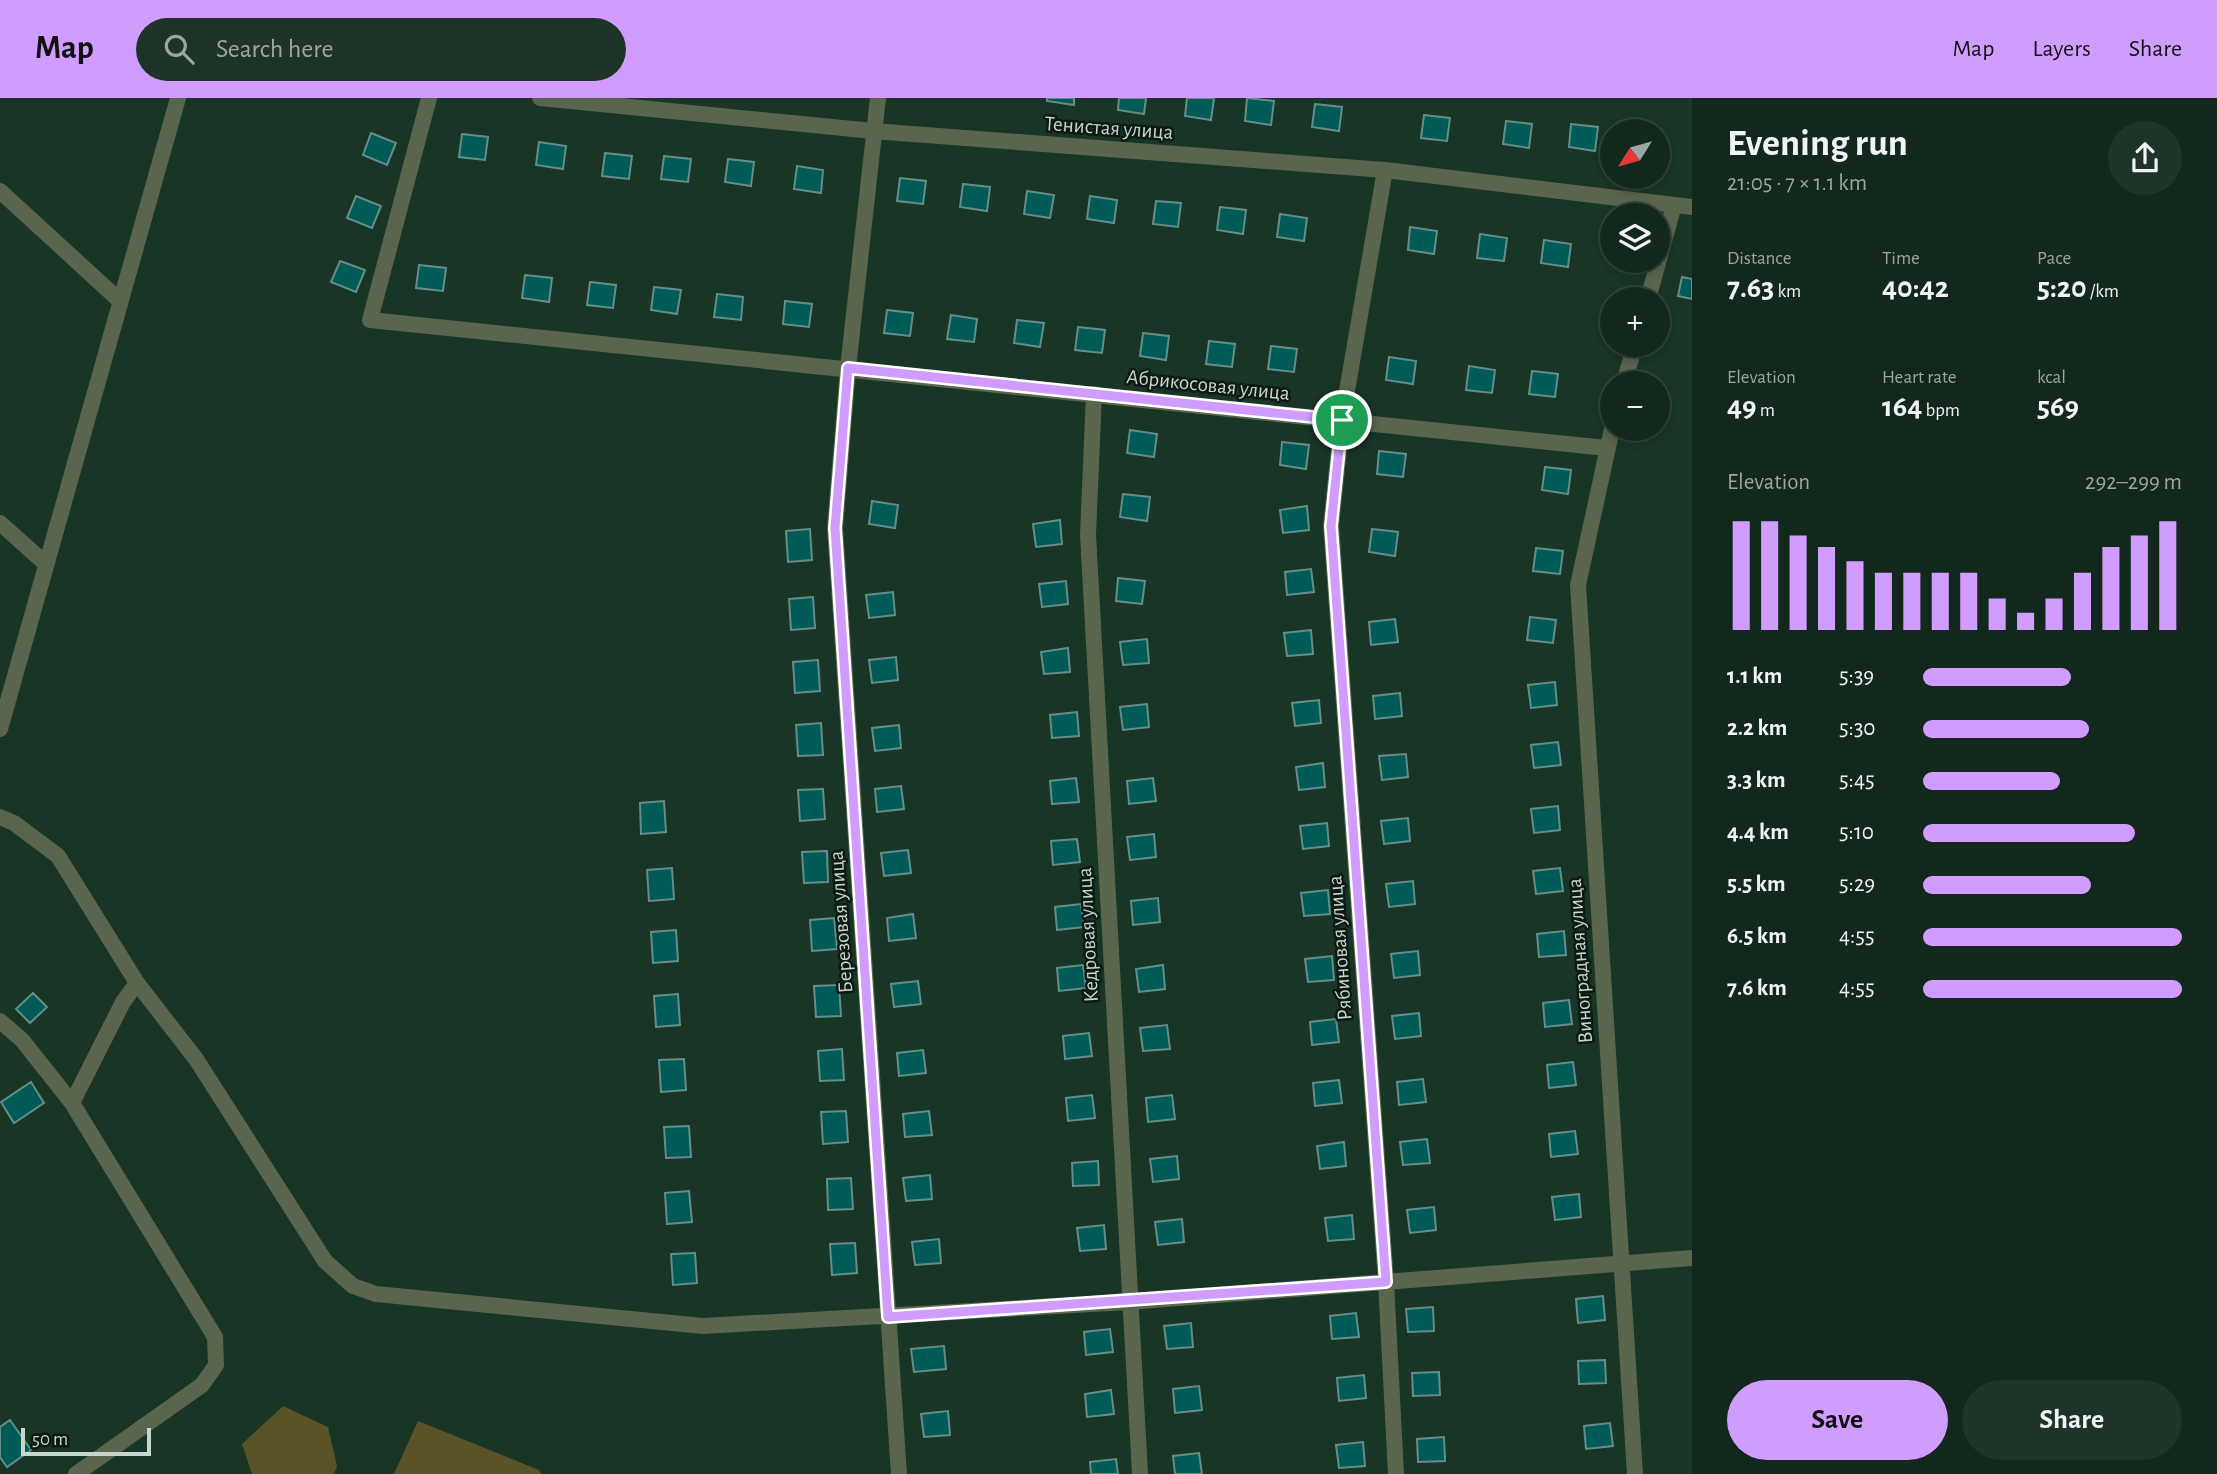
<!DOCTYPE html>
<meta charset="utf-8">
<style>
body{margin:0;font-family:"Alegreya Sans",sans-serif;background:#1f3429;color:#f1f3f6;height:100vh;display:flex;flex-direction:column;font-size:26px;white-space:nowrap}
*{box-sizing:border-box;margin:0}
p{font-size:23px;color:#9ca6a3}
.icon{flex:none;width:38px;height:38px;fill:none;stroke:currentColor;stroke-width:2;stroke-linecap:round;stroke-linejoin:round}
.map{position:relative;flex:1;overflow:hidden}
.panel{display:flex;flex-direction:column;background:#12281c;width:525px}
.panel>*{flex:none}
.needle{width:46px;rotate:233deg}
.fabs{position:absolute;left:1600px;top:21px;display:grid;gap:14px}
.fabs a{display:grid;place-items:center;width:70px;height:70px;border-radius:50%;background:#12281c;box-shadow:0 4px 10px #0003,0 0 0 2px #31443b;font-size:35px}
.scale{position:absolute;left:21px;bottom:18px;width:130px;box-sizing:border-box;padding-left:7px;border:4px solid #c7d7cd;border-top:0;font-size:19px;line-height:24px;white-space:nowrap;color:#c7d7cd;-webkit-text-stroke:5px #0d1a13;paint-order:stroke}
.pin{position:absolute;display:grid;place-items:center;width:60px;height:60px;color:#fff;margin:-30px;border:4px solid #fff;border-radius:50%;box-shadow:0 2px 7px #0007}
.round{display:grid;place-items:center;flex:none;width:74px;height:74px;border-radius:37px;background:#1f3429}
.headline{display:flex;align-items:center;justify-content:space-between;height:119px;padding:0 35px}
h1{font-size:38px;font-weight:700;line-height:52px}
.figures{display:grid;grid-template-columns:repeat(3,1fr);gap:10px;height:119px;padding:7px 35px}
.figures div{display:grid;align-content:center}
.figures b{font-size:30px;font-weight:700}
.figures small{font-size:19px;font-weight:400}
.figures p{font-size:19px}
.chart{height:196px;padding:14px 35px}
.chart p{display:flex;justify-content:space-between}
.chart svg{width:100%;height:126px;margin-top:7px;stroke:#d09dff;stroke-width:6}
.action{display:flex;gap:14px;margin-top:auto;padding:14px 35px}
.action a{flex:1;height:80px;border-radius:42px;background:#d09dff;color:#111;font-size:28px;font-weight:700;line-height:80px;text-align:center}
.action a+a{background:#1f3429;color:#f1f3f6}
ul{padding:0 35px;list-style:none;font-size:23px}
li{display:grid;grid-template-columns:112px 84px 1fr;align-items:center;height:52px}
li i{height:18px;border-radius:9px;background:#d09dff}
header{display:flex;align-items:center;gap:42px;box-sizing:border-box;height:98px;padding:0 35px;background:#d09dff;color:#111}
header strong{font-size:33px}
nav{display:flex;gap:38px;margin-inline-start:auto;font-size:24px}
.search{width:490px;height:63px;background:#1f3429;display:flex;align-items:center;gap:18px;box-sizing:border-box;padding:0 24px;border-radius:38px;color:#9ca6a3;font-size:26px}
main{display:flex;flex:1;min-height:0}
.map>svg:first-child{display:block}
.green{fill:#5a5327}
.building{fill:#005a55;stroke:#648d89;stroke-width:2}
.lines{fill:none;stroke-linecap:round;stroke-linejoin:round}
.street{stroke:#59654d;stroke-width:16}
.route-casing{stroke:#fff;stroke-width:14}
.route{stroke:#d09dff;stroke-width:9}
.labels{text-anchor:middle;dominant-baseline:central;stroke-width:5;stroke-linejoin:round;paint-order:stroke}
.street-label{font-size:21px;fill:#c7d7cd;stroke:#0d1a13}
</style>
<header>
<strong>Map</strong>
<div class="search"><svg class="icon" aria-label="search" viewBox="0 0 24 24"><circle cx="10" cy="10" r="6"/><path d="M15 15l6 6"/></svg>Search here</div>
<nav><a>Map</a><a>Layers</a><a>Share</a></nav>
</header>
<main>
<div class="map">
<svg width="1692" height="1376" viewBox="0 0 1692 1376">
<rect width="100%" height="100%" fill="#183526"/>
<!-- green -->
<path class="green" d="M 283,1308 L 328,1329 L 337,1368 L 334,1376 L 252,1376 L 242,1346 Z
M 418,1323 L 539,1372 L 541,1376 L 394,1376 Z"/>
<!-- building -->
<path class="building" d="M 1047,0 L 1074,0 L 1074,7 L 1047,3 Z
M 1119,0 L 1146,0 L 1144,16 L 1118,12 Z
M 1187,0 L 1214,0 L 1211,22 L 1185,18 Z
M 1247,0 L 1274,3 L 1271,27 L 1245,23 Z
M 1315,6 L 1342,9 L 1339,33 L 1312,29 Z
M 1424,17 L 1450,20 L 1447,43 L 1421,40 Z
M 1506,23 L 1532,26 L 1529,50 L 1503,46 Z
M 1571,26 L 1598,29 L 1595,53 L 1569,49 Z
M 371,35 L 396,45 L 387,67 L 363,57 Z
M 462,36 L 488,39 L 485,62 L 459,59 Z
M 539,44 L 566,48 L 563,71 L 536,67 Z
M 605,55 L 632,58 L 629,81 L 602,78 Z
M 664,58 L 691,61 L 688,84 L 661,81 Z
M 728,61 L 754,64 L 751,88 L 725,84 Z
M 797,68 L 823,72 L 821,95 L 794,91 Z
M 900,80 L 926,83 L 923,106 L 897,103 Z
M 963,86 L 990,89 L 987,113 L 960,109 Z
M 1027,93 L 1054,97 L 1050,120 L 1024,116 Z
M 356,98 L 381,108 L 372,130 L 347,120 Z
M 1090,98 L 1117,102 L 1114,125 L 1087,121 Z
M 1156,103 L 1181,105 L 1178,129 L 1153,126 Z
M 1220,109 L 1246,112 L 1243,136 L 1217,132 Z
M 1280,116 L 1307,120 L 1304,143 L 1277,139 Z
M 1410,129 L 1437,133 L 1434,156 L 1408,152 Z
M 1480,136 L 1507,140 L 1504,163 L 1477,160 Z
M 1544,142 L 1571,146 L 1568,169 L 1541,165 Z
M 340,163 L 365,172 L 356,194 L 331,184 Z
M 419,167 L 446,170 L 443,193 L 416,190 Z
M 525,177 L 552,180 L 549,204 L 522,200 Z
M 1682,179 L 1692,181 L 1692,201 L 1678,198 Z
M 590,184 L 616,187 L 613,210 L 587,207 Z
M 654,189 L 681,192 L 677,216 L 651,212 Z
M 717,196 L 743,199 L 741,222 L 714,219 Z
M 785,203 L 812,206 L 809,229 L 783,226 Z
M 887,212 L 913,215 L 910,238 L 884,235 Z
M 951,217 L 977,221 L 974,244 L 947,241 Z
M 1017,222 L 1044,225 L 1040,249 L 1014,245 Z
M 1078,229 L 1105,232 L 1102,255 L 1075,252 Z
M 1143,235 L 1169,238 L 1166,262 L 1140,258 Z
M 1209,243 L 1235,246 L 1232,269 L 1206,266 Z
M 1271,248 L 1297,251 L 1294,274 L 1268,271 Z
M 1389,259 L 1416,263 L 1413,286 L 1386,282 Z
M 1469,268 L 1495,272 L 1492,295 L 1466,292 Z
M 1532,273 L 1558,276 L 1555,299 L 1529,296 Z
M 1130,332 L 1157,336 L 1154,359 L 1127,355 Z
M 1282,344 L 1309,347 L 1306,371 L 1280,367 Z
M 1379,353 L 1406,356 L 1403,379 L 1377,376 Z
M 1545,369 L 1571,372 L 1568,396 L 1542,392 Z
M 1123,396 L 1150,399 L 1147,423 L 1120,419 Z
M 872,403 L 898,407 L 895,430 L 869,426 Z
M 1307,408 L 1309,432 L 1283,435 L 1280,412 Z
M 1060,422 L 1062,446 L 1036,449 L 1033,426 Z
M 810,431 L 812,462 L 788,464 L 786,433 Z
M 1372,431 L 1398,434 L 1395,458 L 1369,454 Z
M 1536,450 L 1563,453 L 1560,476 L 1533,473 Z
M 1311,471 L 1314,494 L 1287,497 L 1285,474 Z
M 1118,480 L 1145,483 L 1142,506 L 1116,503 Z
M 1066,483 L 1068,506 L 1042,509 L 1039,486 Z
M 893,494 L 895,517 L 869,520 L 866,497 Z
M 813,499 L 815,530 L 791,532 L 789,501 Z
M 1530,519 L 1556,522 L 1553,545 L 1527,542 Z
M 1395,521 L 1398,544 L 1371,547 L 1369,524 Z
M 1311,532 L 1313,556 L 1287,558 L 1284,535 Z
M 1147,541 L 1149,565 L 1123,567 L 1120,544 Z
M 1068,550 L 1070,574 L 1044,576 L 1041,554 Z
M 896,559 L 898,582 L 872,585 L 869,562 Z
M 818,562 L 820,593 L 795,595 L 793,564 Z
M 1555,584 L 1557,607 L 1531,610 L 1528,587 Z
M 1400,595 L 1402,618 L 1375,621 L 1373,598 Z
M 1319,602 L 1321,625 L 1295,628 L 1292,605 Z
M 1147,606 L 1149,629 L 1123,632 L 1120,609 Z
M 1077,614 L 1079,638 L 1052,640 L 1050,617 Z
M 821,625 L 823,657 L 798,658 L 796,627 Z
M 899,627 L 901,650 L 875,653 L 872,630 Z
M 1558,644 L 1561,667 L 1534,670 L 1531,647 Z
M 1406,656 L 1408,679 L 1382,682 L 1379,658 Z
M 1323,665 L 1325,689 L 1299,692 L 1296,669 Z
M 1076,680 L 1079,704 L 1052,706 L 1050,683 Z
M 1153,680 L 1156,703 L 1129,706 L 1127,683 Z
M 901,688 L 904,711 L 877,714 L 875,691 Z
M 823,691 L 825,721 L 800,723 L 798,692 Z
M 664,703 L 666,734 L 641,736 L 640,705 Z
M 1558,708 L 1560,732 L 1534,735 L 1531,711 Z
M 1408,720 L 1410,743 L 1384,746 L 1381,723 Z
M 1327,725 L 1329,748 L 1303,751 L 1300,728 Z
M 1154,736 L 1156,759 L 1130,762 L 1127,739 Z
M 1077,741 L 1080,764 L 1053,767 L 1051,743 Z
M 908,752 L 911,775 L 884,778 L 881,755 Z
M 827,753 L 828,784 L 804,785 L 802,754 Z
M 672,770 L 674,801 L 649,803 L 647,772 Z
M 1560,770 L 1563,793 L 1536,796 L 1533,773 Z
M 1413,783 L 1415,806 L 1389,809 L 1386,786 Z
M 1328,792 L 1330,816 L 1304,818 L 1301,795 Z
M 1158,800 L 1160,824 L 1133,827 L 1131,803 Z
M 1081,806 L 1084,829 L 1057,832 L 1055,809 Z
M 913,816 L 916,840 L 889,843 L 887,820 Z
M 834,820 L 837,851 L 812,853 L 810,822 Z
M 676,832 L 678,863 L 653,865 L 651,834 Z
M 1564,833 L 1566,857 L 1539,859 L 1537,836 Z
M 1418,853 L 1420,877 L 1394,880 L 1391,856 Z
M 1332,858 L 1334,882 L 1308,884 L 1305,861 Z
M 1083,867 L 1086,890 L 1059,893 L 1057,870 Z
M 1163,867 L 1165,891 L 1139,894 L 1136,871 Z
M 918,883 L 921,906 L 894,909 L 891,886 Z
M 839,887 L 841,918 L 816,919 L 814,888 Z
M 33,895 L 47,909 L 30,925 L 16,911 Z
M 678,896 L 680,927 L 656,929 L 654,898 Z
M 1569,902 L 1572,926 L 1545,929 L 1543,905 Z
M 1419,915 L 1421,938 L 1395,941 L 1392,918 Z
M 1336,921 L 1339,944 L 1312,947 L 1310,924 Z
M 1167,927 L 1170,951 L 1143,953 L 1140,930 Z
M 1089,935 L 1092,958 L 1065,961 L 1063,938 Z
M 842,951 L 844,982 L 820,983 L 818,953 Z
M 923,952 L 926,975 L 899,978 L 897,955 Z
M 684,961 L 686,992 L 661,994 L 659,962 Z
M 1573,964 L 1576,987 L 1549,990 L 1547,967 Z
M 1423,981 L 1426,1004 L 1399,1007 L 1397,984 Z
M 1339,982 L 1342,1005 L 1315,1008 L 1313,985 Z
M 31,984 L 44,1005 L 14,1025 L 1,1004 Z
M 1092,997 L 1095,1020 L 1068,1023 L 1066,1000 Z
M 1172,997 L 1175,1021 L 1148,1024 L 1146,1000 Z
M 846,1013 L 848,1044 L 823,1046 L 821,1014 Z
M 929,1013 L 932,1037 L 905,1039 L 903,1016 Z
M 689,1028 L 691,1059 L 666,1060 L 664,1029 Z
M 1575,1033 L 1578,1056 L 1551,1059 L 1549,1036 Z
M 1427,1041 L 1430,1065 L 1403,1067 L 1400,1044 Z
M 1344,1044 L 1346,1068 L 1320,1071 L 1317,1048 Z
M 1177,1058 L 1179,1081 L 1153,1084 L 1150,1061 Z
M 1098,1063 L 1099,1087 L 1073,1088 L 1072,1065 Z
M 930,1077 L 932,1101 L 906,1103 L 903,1080 Z
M 851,1080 L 853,1111 L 828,1112 L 827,1081 Z
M 689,1093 L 692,1124 L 667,1126 L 665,1095 Z
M 1579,1096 L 1581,1119 L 1555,1122 L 1552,1099 Z
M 1434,1109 L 1436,1132 L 1410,1135 L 1407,1112 Z
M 1352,1117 L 1354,1141 L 1328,1143 L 1325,1120 Z
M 1182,1121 L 1184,1144 L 1158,1147 L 1155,1124 Z
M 1104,1127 L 1106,1151 L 1080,1153 L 1077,1130 Z
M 939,1141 L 941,1165 L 915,1167 L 912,1144 Z
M 855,1145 L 857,1175 L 832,1177 L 830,1146 Z
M 695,1155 L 697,1185 L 673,1187 L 671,1156 Z
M 1603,1198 L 1605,1222 L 1578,1225 L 1576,1201 Z
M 1433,1209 L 1434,1233 L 1408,1234 L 1406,1211 Z
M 1356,1215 L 1359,1239 L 1332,1241 L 1330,1218 Z
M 1191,1225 L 1193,1249 L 1167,1251 L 1164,1228 Z
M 1110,1231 L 1113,1254 L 1086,1257 L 1084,1234 Z
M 944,1248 L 946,1271 L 914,1274 L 911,1251 Z
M 1605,1262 L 1606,1285 L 1579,1286 L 1578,1263 Z
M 1439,1274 L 1440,1297 L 1413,1298 L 1412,1275 Z
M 1364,1277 L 1366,1300 L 1339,1303 L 1337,1280 Z
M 1199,1288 L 1202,1312 L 1175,1315 L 1173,1291 Z
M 1111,1292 L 1114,1316 L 1087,1319 L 1085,1296 Z
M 948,1313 L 950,1337 L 924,1339 L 921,1316 Z
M 10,1322 L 31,1352 L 7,1369 L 0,1359 L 0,1329 Z
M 1610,1325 L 1613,1348 L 1586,1351 L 1584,1328 Z
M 1444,1339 L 1445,1363 L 1418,1364 L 1417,1341 Z
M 1363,1344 L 1365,1368 L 1339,1370 L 1336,1347 Z
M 1199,1355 L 1202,1376 L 1175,1376 L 1173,1358 Z
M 1116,1361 L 1118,1376 L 1091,1376 L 1090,1364 Z"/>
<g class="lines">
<!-- street -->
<path class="street" d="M 429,0 L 370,222 L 1606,350
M 540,0 L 873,33 L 1385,72 L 1692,109
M 878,0 L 848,270 L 835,430 L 899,1376
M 1385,72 L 1342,322 L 1331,428 L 1386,1184 L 1396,1376
M 0,93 L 119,202
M 1648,201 L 1674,107
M 1624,285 L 1635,247
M 1094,296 L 1088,437 L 1140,1376
M 1612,331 L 1578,487 L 1635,1376
M 0,425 L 46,466
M 0,631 L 178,0
M 0,719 L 14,725 L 58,758 L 137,885 L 196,961 L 325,1163 L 353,1188 L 376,1196 L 703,1228 L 1128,1204 L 1692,1160
M 0,923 L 22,942 L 72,1005 L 215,1239 L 216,1267 L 202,1287 L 76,1376
M 72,1005 L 123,904 L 137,885"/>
</g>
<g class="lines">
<!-- route casing -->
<g class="route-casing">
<path id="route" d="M 848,270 L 1342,322 L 1331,428 L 1386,1184 L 888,1219 L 835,430 Z"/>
</g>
<!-- route -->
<use href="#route" class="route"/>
</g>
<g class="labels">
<!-- street labels -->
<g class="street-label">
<text transform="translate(1109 30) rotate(4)">Тенистая улица</text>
<text transform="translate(1208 287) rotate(6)">Абрикосовая улица</text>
<text transform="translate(841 824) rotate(-94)">Березовая улица</text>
<text transform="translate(1088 837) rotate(-93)">Кедровая улица</text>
<text transform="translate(1340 850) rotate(-94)">Рябиновая улица</text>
<text transform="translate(1580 863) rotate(-94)">Виноградная улица</text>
</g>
</g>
</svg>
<div class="fabs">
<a><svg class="needle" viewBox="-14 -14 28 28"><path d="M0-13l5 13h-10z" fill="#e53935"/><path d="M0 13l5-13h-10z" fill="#9ca6a3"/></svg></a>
<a><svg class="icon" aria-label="layers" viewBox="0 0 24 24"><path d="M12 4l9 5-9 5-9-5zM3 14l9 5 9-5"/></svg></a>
<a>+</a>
<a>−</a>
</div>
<div class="scale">50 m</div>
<div class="pin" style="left:1342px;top:322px;background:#1e9e55"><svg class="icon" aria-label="arrive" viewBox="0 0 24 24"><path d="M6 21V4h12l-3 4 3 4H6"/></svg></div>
</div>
<section class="panel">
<div class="headline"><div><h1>Evening run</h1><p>21:05 · 7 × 1.1 km</p></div><a class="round"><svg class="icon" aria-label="share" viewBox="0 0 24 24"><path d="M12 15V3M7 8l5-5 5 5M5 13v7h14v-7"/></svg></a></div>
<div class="figures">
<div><p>Distance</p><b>7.63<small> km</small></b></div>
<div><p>Time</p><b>40:42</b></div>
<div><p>Pace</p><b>5:20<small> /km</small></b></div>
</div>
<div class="figures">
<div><p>Elevation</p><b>49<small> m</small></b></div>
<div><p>Heart rate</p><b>164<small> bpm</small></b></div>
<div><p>kcal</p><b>569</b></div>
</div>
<div class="chart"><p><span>Elevation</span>292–299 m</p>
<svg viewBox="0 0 160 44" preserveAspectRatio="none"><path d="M5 44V6M15 44V6M25 44V11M35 44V15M45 44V20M55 44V24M65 44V24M75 44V24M85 44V24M95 44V33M105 44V38M115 44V33M125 44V24M135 44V15M145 44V11M155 44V6"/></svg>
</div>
<ul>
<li><b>1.1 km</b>5:39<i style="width:57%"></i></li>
<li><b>2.2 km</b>5:30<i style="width:64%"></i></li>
<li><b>3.3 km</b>5:45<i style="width:53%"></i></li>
<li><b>4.4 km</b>5:10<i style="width:82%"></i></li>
<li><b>5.5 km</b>5:29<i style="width:65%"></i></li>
<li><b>6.5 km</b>4:55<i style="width:100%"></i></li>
<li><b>7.6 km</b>4:55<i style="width:100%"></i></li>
</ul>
<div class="action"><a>Save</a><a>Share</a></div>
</section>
</main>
